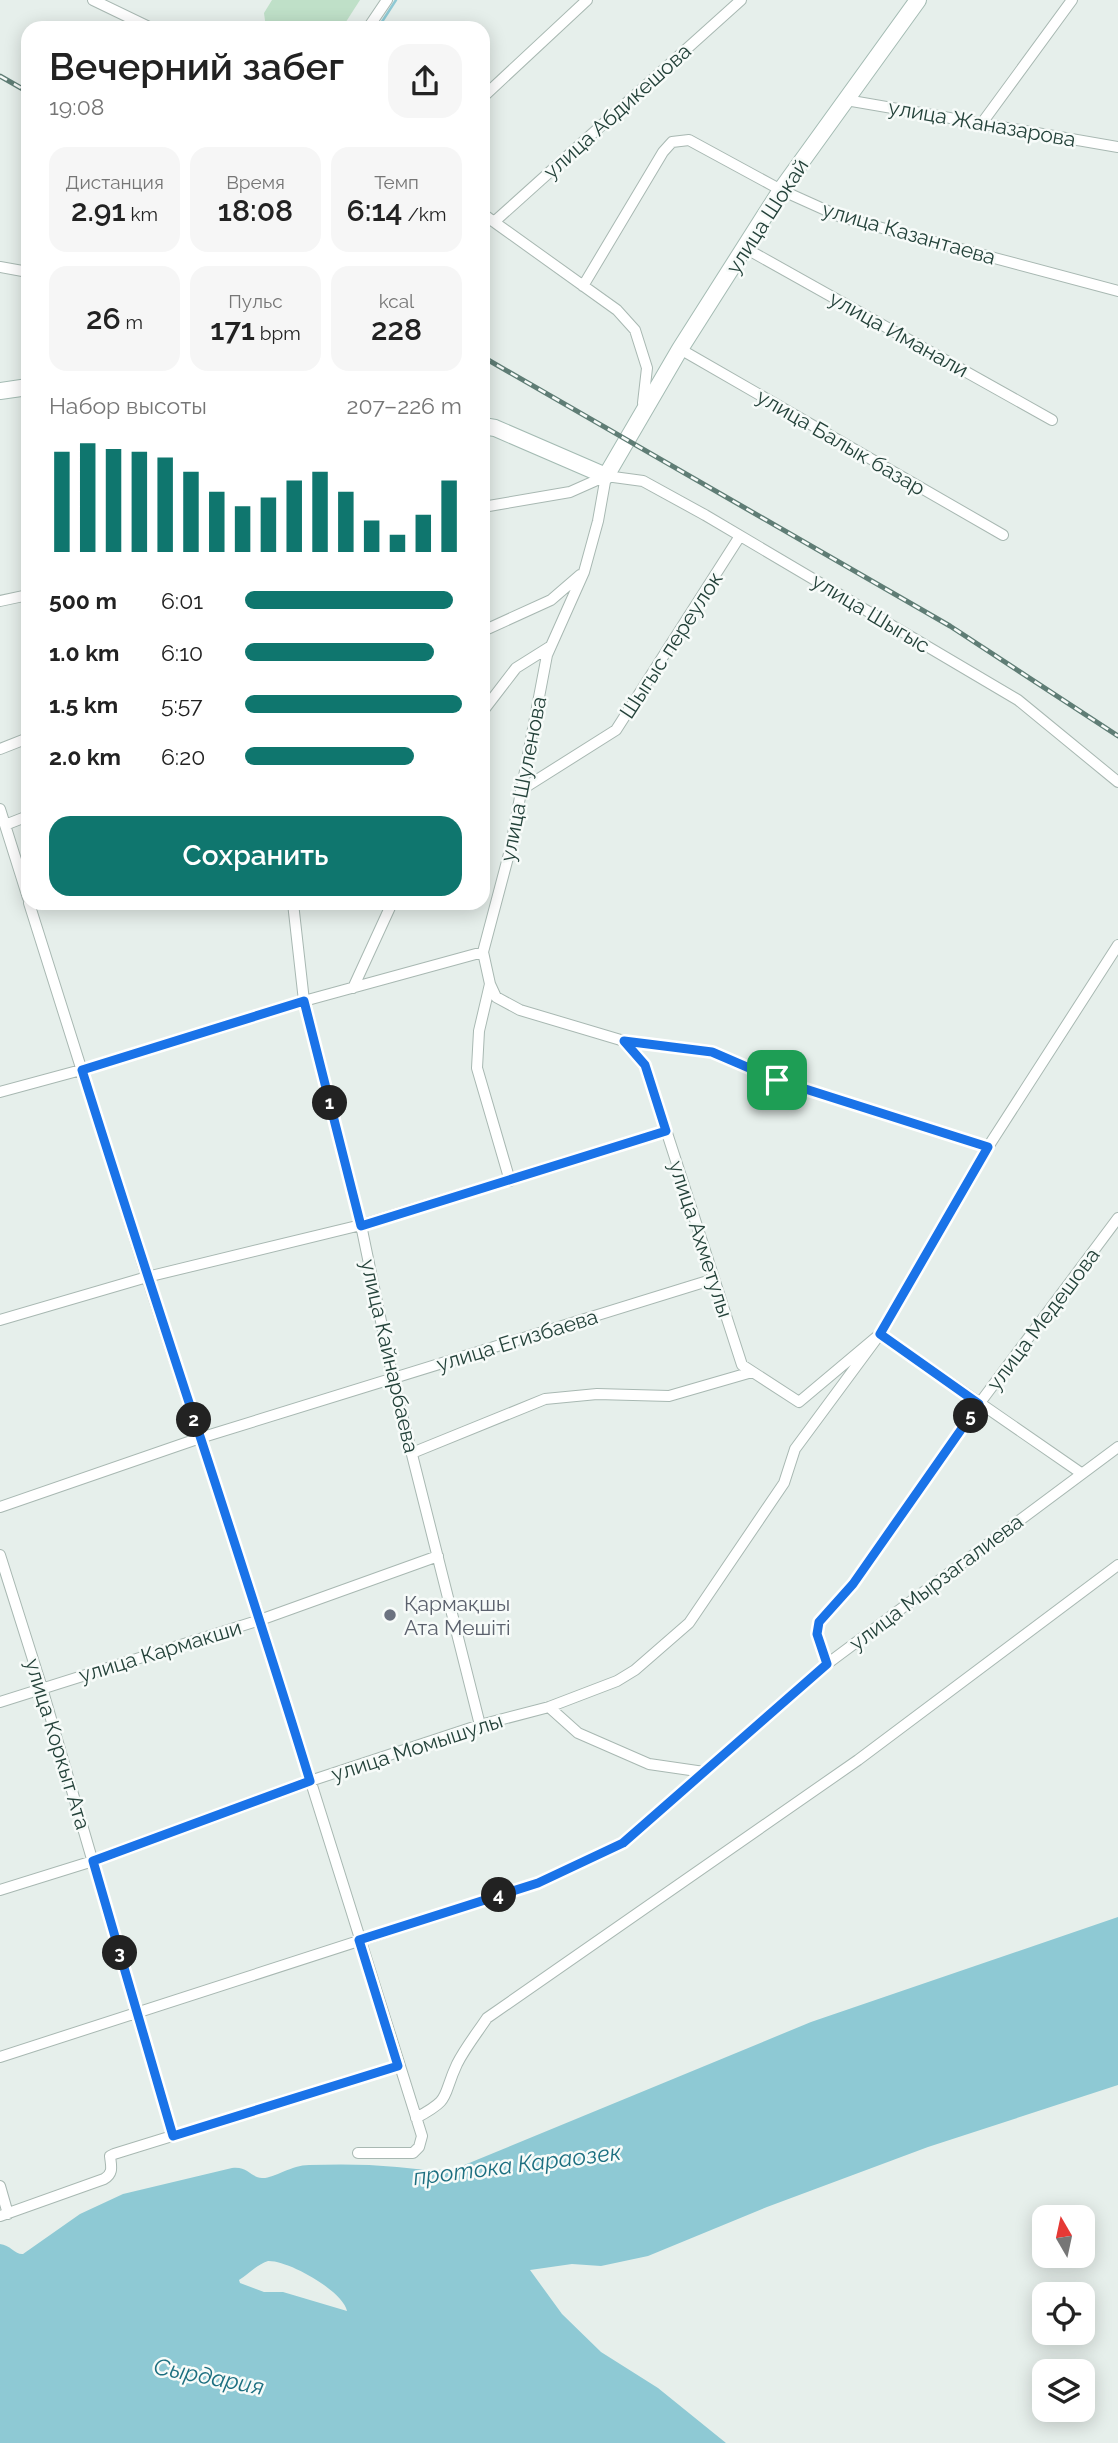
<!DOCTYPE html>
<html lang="ru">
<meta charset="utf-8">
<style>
body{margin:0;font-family:Raleway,sans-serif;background:#f6f6f6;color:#222;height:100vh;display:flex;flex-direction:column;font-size:26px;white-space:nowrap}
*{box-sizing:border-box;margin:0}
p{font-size:23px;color:#767676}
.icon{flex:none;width:38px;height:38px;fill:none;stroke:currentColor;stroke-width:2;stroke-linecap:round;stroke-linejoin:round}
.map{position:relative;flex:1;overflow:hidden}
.drawer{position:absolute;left:21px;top:21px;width:469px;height:889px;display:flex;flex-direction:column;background:#fff;border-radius:21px;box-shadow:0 4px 18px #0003}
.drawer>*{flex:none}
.needle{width:46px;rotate:351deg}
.tools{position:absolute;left:1032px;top:2205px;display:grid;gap:14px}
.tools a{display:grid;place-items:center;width:63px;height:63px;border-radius:14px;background:#fff;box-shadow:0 4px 18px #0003;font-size:35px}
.pin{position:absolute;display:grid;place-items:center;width:60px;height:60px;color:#fff;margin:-30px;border-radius:14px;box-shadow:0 4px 10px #0006}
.km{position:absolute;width:35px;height:35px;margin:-18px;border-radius:50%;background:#222;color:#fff;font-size:19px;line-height:35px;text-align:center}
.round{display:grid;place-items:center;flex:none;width:74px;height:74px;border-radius:21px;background:#f6f6f6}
.headline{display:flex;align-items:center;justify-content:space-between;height:119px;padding:0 28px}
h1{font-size:38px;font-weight:600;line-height:52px}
.stats{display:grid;grid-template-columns:repeat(3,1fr);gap:10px;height:119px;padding:7px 28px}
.stats div{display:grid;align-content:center;border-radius:18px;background:#f6f6f6;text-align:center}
.stats b{font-size:30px;font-weight:600}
.stats small{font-size:19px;font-weight:400}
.stats p{font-size:19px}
.chart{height:196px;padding:14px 28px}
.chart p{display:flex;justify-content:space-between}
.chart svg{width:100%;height:126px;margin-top:7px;stroke:#0f766e;stroke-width:6}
.cta{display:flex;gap:14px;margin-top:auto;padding:14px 28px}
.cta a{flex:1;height:80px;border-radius:21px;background:#0f766e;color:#fff;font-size:28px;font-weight:600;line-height:80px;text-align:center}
ul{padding:0 28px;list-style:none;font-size:23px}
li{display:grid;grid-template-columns:112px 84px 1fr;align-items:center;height:52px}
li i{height:18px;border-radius:9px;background:#0f766e}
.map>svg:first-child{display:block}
.green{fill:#bfe0c8}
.water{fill:#8ec9d4;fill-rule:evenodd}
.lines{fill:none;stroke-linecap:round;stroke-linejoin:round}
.stream{stroke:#8ec9d4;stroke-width:2.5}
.street-casing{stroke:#a8b8b2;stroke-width:12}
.secondary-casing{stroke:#a4bbb3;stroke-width:18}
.street{stroke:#fff;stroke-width:10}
.secondary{stroke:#fff;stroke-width:16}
.rail-casing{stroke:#5f7d75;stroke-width:5}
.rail{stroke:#f7fbf9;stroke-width:2.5;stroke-dasharray:8;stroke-linecap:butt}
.route-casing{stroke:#fff;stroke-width:14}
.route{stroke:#1a73e8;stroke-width:9}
.worship-dot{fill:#6b7280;stroke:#f7fbf9;stroke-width:2.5}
.labels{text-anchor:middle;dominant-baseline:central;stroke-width:5;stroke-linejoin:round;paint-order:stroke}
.street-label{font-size:21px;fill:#24423a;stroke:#f7fbf9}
.worship-label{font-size:21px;fill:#5b616d;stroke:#f7fbf9;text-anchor:start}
.water-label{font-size:23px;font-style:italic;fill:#1c6f80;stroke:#f7fbf9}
</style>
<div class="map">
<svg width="1118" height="2443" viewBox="0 0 1118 2443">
<rect width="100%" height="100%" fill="#e6efeb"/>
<!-- green -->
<path class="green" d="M 272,0 L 360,0 L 342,28 L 266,28 L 264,13 Z"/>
<!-- water -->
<path class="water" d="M 1118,1917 L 1118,2085 L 928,2147 L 767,2207 L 648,2256 L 601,2266 L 572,2264 L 530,2270 L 562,2314 L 601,2352 L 658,2388 L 726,2443 L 0,2443 L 0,2244 C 10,2245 16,2255 23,2254 L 80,2214 L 123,2194 L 232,2168 C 248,2166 250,2177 262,2178 C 273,2179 291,2165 309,2165 C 338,2164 368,2164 397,2167 C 418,2169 435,2172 457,2168 L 811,2022 ZM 268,2261 C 288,2260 343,2291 347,2311 L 283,2292 L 264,2292 L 240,2283 L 239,2280 C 249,2274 256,2265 268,2261 Z"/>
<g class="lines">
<!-- stream -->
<path class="stream" d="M 378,28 L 396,0"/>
<!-- street casing -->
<g class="street-casing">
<path id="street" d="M 93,0 L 151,28
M 368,28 L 387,0
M 483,97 L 587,0
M 846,100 L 1118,147
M 982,123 L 1072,0
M 483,214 L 617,310 L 635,330 L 647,368 L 643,403
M 494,222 L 741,0
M 745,248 L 1052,420
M 0,267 L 28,272
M 583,286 L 663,152 L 672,142 L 689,140 L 781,190 L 841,217 L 1118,291
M 680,349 L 1003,535
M 606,476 L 598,521 L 584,572 L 547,655 L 510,850 L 483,952 L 490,984 L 496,997 L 520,1010 L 624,1041 L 645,1065 L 742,1365 L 799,1402 L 880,1334 L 1081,1473
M 606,476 L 643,481 L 705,515 L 1018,700 L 1118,782
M 483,507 L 570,492 L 606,476
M 0,601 L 28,595
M 483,631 L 551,600 L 580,575
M 483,711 L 516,668 L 551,646
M 0,749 L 28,738
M 521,790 L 616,730 L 740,536
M 0,809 L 28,898
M 5,825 L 28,816
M 29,903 L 147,1277 L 260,1620 L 422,2136 L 419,2147 L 413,2153 L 358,2153
M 293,903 L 304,1001 L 361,1225 L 393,1379 L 480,1725
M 490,984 L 479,1031 L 477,1068 L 510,1181
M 353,988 L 392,903
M 624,1041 L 712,1052 L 777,1080 L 988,1147
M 0,1092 L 81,1070 L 304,1001 L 483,952
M 0,1320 L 147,1277 L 361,1225 L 666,1131
M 412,1453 L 545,1399 L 597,1394 L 669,1396 L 752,1372
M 0,1507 L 200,1438 L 714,1279
M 0,1555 L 42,1688 L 173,2136
M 827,1664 L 817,1634 L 819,1622 L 853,1584 L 979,1404 L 1118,1218
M 0,1702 L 260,1620 L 438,1556
M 549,1707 L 578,1733 L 649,1764 L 704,1772
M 0,1890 L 93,1861 L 310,1781 L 480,1725 L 549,1707 L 617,1681 L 635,1670 L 689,1623 L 784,1483 L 795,1449 L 880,1334 L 988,1147 L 1118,945
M 0,2057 L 538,1883 L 623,1843 L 827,1664 L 1118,1447
M 416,2118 C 453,2098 441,2098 457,2064 C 465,2048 477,2033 487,2018 L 858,1760 L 1118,1565
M 0,2186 L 8,2214
M 0,2216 L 104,2179 C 114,2173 111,2166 110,2156 L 114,2154 L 398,2066"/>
</g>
<!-- secondary casing -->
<g class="secondary-casing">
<path id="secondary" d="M 0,391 L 28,387
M 483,426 L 495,428 L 606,476 L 680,349 L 781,190 L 918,0"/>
</g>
<!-- street -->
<use href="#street" class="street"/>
<!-- secondary -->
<use href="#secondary" class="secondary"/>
<!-- rail casing -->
<g class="rail-casing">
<path id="rail" d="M 0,76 L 28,92
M 483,357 L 950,626 L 1118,736"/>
</g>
<!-- rail -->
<use href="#rail" class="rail"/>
</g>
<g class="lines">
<!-- route casing -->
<g class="route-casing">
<path id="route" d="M 304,1001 L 361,1226 L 666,1131 L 645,1065 L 624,1041 L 712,1052 L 777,1080 L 988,1147 L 880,1334 L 979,1404 L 853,1584 L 819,1622 L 817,1634 L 827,1664 L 623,1843 L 538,1883 L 359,1940 L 398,2066 L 173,2136 L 93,1861 L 310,1781 C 237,1543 156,1307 82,1070 Z"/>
</g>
<!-- route -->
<use href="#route" class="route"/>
</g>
<!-- markers -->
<circle class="worship-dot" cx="390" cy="1615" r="7"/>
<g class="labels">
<!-- street labels -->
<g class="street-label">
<text transform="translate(617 111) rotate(-42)">улица Абдикешова</text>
<text transform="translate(982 123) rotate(10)">улица Жаназарова</text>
<text transform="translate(767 216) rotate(-57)">улица Шокай</text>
<text transform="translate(909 233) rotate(16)">улица Казантаева</text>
<text transform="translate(899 334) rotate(29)">улица Иманали</text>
<text transform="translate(841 442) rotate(30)">улица Балык базар</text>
<text transform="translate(871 613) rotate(31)">улица Шыгыс</text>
<text transform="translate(671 645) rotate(-57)">Шыгыс переулок</text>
<text transform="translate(523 779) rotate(-79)">улица Шуленова</text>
<text transform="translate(701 1239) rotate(72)">улица Ахметулы</text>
<text transform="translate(1043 1319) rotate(-53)">улица Медешова</text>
<text transform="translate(517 1340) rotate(-17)">улица Егизбаева</text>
<text transform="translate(390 1356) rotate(77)">улица Кайнарбаева</text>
<text transform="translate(936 1582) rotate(-37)">улица Мырзагалиева</text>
<text transform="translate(160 1651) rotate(-17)">улица Кармакши</text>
<text transform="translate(58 1744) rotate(73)">улица Коркыт Ата</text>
<text transform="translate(417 1747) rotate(-18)">улица Момышулы</text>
</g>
<!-- worship labels -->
<g class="worship-label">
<text x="404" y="1603">Қармақшы<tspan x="404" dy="24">Ата Мешіті</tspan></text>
</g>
<!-- water labels -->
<g class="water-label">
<text transform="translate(517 2164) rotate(-7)">протока Караозек</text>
<text transform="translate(209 2376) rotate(11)">Сырдария</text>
</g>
</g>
</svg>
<div class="tools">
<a><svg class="needle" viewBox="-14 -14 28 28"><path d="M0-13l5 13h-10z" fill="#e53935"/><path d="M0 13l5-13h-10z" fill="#767676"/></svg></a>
<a><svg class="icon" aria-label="locate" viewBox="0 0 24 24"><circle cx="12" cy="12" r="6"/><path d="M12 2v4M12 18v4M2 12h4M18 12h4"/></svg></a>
<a><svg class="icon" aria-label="layers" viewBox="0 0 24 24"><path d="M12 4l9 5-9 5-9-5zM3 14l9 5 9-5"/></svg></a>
</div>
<div class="pin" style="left:777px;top:1080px;background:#1e9e55"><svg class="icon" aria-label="arrive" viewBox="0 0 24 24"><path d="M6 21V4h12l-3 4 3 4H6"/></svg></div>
<b class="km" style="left:330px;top:1103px">1</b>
<b class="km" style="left:194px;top:1420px">2</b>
<b class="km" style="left:120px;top:1953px">3</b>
<b class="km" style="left:499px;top:1895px">4</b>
<b class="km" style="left:971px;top:1416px">5</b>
<section class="drawer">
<div class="headline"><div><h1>Вечерний забег</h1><p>19:08</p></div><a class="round"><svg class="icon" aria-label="share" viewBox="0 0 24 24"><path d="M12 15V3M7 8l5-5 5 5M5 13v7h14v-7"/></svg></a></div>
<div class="stats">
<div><p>Дистанция</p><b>2.91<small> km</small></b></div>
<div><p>Время</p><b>18:08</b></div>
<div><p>Темп</p><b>6:14<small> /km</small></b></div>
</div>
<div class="stats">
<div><b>26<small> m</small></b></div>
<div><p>Пульс</p><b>171<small> bpm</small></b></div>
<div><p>kcal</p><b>228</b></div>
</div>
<div class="chart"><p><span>Набор высоты</span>207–226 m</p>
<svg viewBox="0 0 160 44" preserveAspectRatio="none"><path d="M5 44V9M15 44V6M25 44V8M35 44V9M45 44V11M55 44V16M65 44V23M75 44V28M85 44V25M95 44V19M105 44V16M115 44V23M125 44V33M135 44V38M145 44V31M155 44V19"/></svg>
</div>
<ul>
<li><b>500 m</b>6:01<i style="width:96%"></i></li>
<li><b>1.0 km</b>6:10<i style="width:87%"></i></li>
<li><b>1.5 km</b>5:57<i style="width:100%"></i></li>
<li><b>2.0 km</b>6:20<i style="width:78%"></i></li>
</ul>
<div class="cta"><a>Сохранить</a></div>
</section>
</div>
